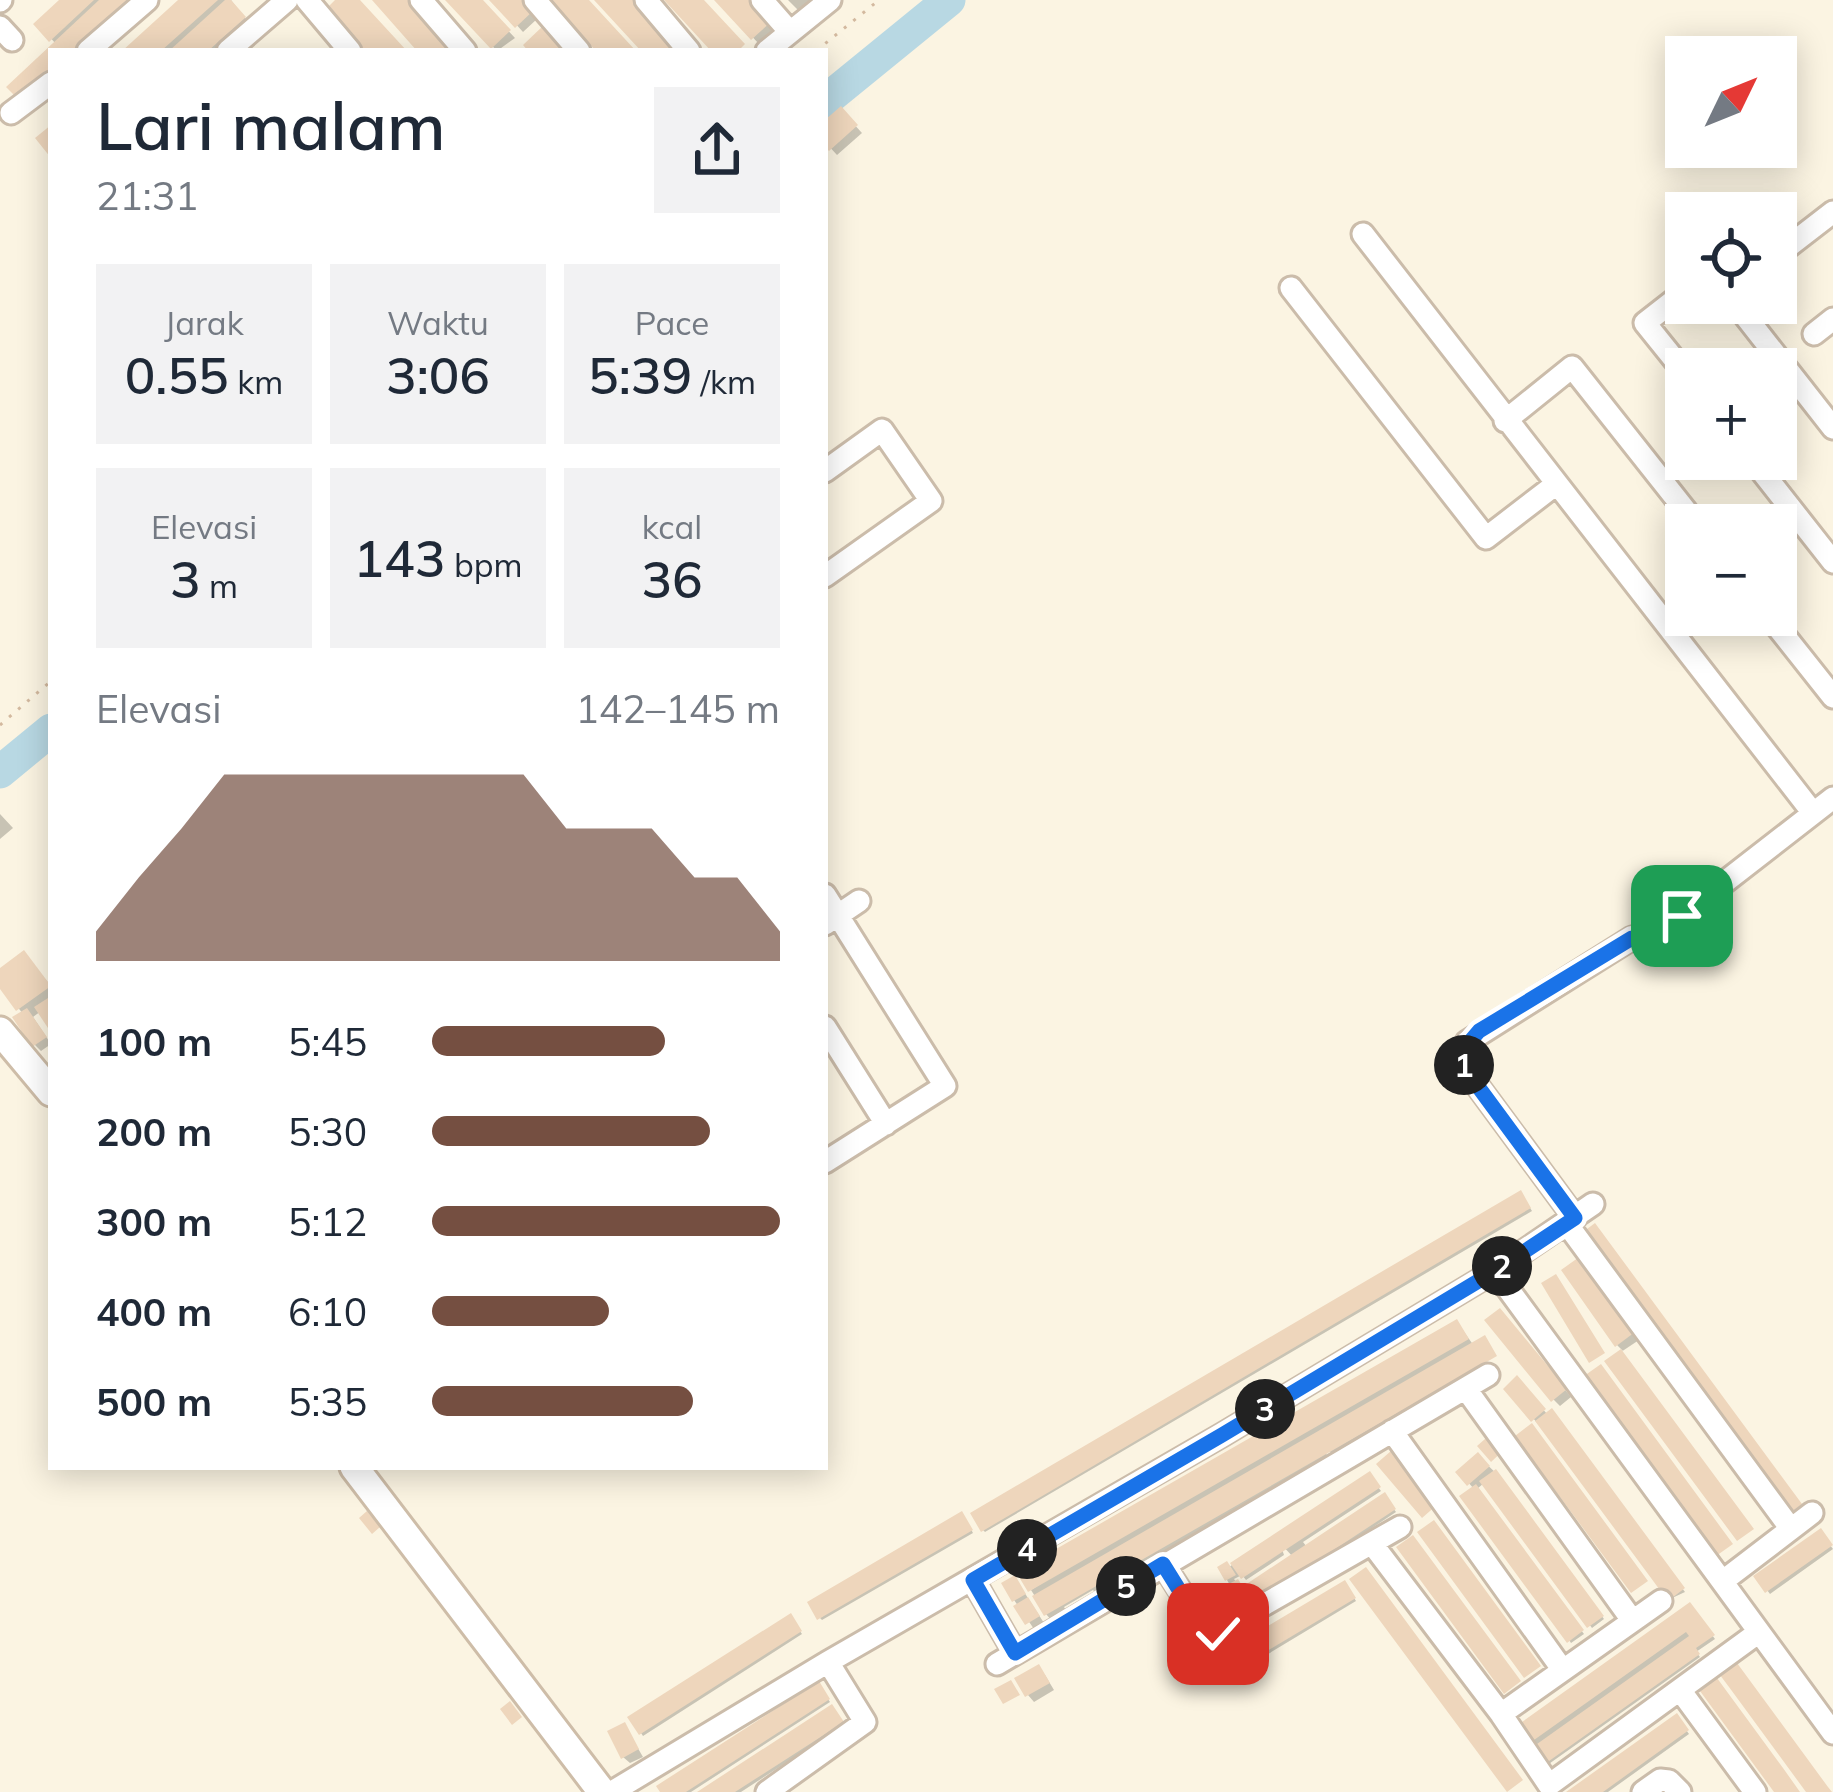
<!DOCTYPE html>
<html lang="id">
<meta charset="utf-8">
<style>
body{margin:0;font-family:Mulish,sans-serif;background:#f2f2f3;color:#1f2937;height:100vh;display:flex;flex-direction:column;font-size:45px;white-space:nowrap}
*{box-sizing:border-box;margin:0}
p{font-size:39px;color:#747a83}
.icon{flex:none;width:66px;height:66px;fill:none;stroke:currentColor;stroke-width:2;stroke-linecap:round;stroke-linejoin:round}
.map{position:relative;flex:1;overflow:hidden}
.side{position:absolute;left:48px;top:48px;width:780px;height:1422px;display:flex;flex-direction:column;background:#fff;border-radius:0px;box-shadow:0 6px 30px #0003}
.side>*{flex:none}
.needle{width:78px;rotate:47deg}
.tools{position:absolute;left:1665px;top:36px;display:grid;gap:24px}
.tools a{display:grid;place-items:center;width:132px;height:132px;border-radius:0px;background:#fff;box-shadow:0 6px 30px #0003;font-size:60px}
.pin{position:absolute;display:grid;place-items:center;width:102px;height:102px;color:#fff;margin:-51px;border-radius:24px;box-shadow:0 6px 18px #0006}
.km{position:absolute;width:60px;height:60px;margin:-30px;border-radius:50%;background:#222;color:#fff;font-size:33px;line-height:60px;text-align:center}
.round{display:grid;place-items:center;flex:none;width:126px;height:126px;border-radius:0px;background:#f2f2f3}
.headline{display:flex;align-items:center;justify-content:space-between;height:204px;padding:0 48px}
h1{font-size:66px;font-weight:600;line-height:90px}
.metrics{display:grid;grid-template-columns:repeat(3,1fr);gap:18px;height:204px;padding:12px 48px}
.metrics div{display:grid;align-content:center;border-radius:0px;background:#f2f2f3;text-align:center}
.metrics b{font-size:51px;font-weight:600}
.metrics small{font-size:33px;font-weight:400}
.metrics p{font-size:33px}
.chart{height:336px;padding:24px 48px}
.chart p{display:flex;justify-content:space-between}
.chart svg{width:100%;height:216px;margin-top:12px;fill:#754f41;opacity:.7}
ul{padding:0 48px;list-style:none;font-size:39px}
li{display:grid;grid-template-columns:192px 144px 1fr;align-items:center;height:90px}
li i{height:30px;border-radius:15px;background:#754f41}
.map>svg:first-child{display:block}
.shadow{fill:#0003}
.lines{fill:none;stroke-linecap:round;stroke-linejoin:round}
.river{stroke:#b8d8e3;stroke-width:33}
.building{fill:#eed6bc}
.street-casing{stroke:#cbbcaa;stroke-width:27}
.secondary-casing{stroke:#cebda8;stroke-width:33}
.path{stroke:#d3b99f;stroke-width:3;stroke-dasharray:3 9;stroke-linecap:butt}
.street{stroke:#fff;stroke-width:21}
.secondary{stroke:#fff;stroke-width:27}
.route-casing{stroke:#fff;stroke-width:24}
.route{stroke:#1a73e8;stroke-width:15}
</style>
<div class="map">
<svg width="1833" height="1792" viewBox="0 0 1833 1792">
<rect width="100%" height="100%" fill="#fbf4e2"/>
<!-- shadow -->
<path class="shadow" d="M 64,0 L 147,0 L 51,51 L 11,87 L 56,44 L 38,24 Z
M 183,0 L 231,0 L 250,25 L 221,51 L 126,51 Z
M 449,0 L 480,0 L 515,38 L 497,51 Z
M 494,0 L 520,0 L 537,19 L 523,32 Z
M 718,0 L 751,0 L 777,28 L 759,44 Z
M 788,0 L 813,0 L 800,12 Z
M 841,110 L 862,133 L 837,155 L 825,142 L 825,124 Z
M 0,814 L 13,828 L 0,839 Z
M 24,954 L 51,986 L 51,1027 L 41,1011 L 33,1017 L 51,1044 L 41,1051 L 35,1045 L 23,1014 L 0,984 L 0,971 Z
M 1523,1196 L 1532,1211 L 985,1532 L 983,1530 Z
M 1582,1259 L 1639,1340 L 1621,1352 L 1623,1351 L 1617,1345 Z
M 1506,1318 L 1571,1397 L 1560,1406 L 1554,1400 Z
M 1457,1322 L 1484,1360 L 1484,1367 L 1413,1413 L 1409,1409 L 1343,1447 L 1346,1452 L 1336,1458 L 1323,1444 L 1327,1456 L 1315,1463 L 1318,1468 L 1226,1521 L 1222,1517 L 1206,1526 L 1209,1531 L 1163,1557 L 1159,1553 L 1133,1568 L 1135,1573 L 1125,1579 L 1121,1575 L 1105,1584 L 1107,1589 L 1097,1595 L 1093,1590 L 1064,1607 L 1067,1612 L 1052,1621 L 1046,1614 L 1031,1590 Z
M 1517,1380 L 1548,1415 L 1554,1414 L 1685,1592 L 1670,1599 L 1540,1426 L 1507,1389 Z
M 1478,1456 L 1498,1475 L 1604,1619 L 1592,1628 L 1484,1483 L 1477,1489 L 1584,1634 L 1571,1643 L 1474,1489 L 1459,1472 Z
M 1369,1475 L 1381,1491 L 1303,1542 L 1307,1547 L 1384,1496 L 1396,1512 L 1261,1602 L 1293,1557 L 1280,1543 L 1284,1555 L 1246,1580 L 1242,1575 L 1234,1579 L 1251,1603 L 1243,1608 L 1227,1580 L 1229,1567 Z
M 964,1517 L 973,1533 L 822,1620 L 820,1618 Z
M 1820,1532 L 1833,1549 L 1770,1594 L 1757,1577 Z
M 1017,1581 L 1044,1623 L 1034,1629 L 1014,1600 Z
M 1347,1586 L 1356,1601 L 1230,1677 L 1227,1674 Z
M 1690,1605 L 1715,1639 L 1696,1652 L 1700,1657 L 1546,1766 L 1529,1743 Z
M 790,1617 L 802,1634 L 643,1736 L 641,1733 Z
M 1045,1675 L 1054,1690 L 1034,1702 L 1028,1695 Z
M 818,1685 L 830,1702 L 691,1792 L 663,1792 Z
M 832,1708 L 844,1725 L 741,1792 L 702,1792 Z
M 1677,1717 L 1689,1734 L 1608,1792 L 1572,1792 Z
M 625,1726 L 643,1757 L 630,1763 L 623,1757 Z"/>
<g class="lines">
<!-- river -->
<path class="river" d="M 825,101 L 949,0
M 0,772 L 51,730"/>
</g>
<!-- building -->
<path class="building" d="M 59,0 L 94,0 L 49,42 L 33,24 Z
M 99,0 L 134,0 L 80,51 L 51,51 L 51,78 L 23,104 L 6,87 Z
M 178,0 L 218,0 L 161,51 L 122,51 Z
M 225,0 L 231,0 L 246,17 L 208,51 L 169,51 Z
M 335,0 L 360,0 L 407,51 L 361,51 L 324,11 Z
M 372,0 L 412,0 L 457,51 L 417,51 Z
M 445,0 L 483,0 L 511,30 L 491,49 Z
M 489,0 L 523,0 L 533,11 L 515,28 Z
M 548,0 L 589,0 L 636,51 L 596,51 Z
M 594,0 L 634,0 L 681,51 L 641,51 Z
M 664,0 L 704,0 L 745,44 L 738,51 L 711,51 Z
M 714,0 L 754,0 L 773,20 L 751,40 Z
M 544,25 L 568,51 L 528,51 L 523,45 Z
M 841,106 L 858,125 L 829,151 L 825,147 L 825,120 Z
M 51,125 L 51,158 L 35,138 Z
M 24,950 L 51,986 L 16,1011 L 0,989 L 0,968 Z
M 48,998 L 51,1025 L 48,1028 L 34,1007 Z
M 27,1008 L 47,1037 L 32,1047 L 12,1017 Z
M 1521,1190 L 1531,1208 L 981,1532 L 970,1513 Z
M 1595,1223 L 1802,1504 L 1785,1517 L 1579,1235 Z
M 1582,1255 L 1635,1332 L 1615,1347 L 1561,1270 Z
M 1556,1274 L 1605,1353 L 1589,1363 L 1541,1283 Z
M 1500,1308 L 1567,1389 L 1551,1402 L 1484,1320 Z
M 1457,1319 L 1469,1339 L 1028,1592 L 1016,1572 Z
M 1485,1335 L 1497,1356 L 1044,1616 L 1032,1596 Z
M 1621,1349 L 1754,1529 L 1737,1541 L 1604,1361 Z
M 1601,1364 L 1733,1544 L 1716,1556 L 1584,1376 Z
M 1517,1375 L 1546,1409 L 1531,1422 L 1503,1389 Z
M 1552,1408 L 1685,1588 L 1668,1601 L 1535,1421 Z
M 1532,1423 L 1648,1581 L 1631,1593 L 1515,1436 Z
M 1493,1432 L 1507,1447 L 1491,1462 L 1477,1446 Z
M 1391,1451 L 1438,1504 L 1422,1518 L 1376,1464 Z
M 1478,1452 L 1490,1466 L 1467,1486 L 1455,1472 Z
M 1496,1469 L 1604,1616 L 1587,1628 L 1479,1481 Z
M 1370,1471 L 1381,1487 L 1241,1579 L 1230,1563 Z
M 1476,1484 L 1584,1630 L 1567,1643 L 1459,1496 Z
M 1385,1492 L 1396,1509 L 1256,1601 L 1245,1585 Z
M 367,1511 L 380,1527 L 372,1534 L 359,1518 Z
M 962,1511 L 973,1530 L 817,1620 L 807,1602 Z
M 1434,1520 L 1541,1666 L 1524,1678 L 1417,1532 Z
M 1821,1528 L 1833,1545 L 1765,1593 L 1753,1576 Z
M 1413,1535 L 1521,1681 L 1504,1694 L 1396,1547 Z
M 1227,1561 L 1236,1575 L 1225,1581 L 1217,1567 Z
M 1366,1567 L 1523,1780 L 1507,1792 L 1349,1579 Z
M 1015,1575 L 1026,1594 L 1012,1602 L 1001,1583 Z
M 1238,1579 L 1251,1600 L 1238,1607 L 1225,1586 Z
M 1345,1580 L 1356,1598 L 1225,1676 L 1214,1658 Z
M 1028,1597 L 1040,1616 L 1025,1625 L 1013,1606 Z
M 1690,1602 L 1715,1635 L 1696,1648 L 1700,1654 L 1542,1766 L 1530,1749 L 1689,1636 L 1686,1632 L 1527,1745 L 1515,1727 Z
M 791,1613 L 802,1631 L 639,1735 L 627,1717 Z
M 1737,1663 L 1828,1787 L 1832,1792 L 1806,1792 L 1729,1687 L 1720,1675 Z
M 1039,1664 L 1050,1683 L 1025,1697 L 1014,1678 Z
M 1717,1678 L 1783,1768 L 1800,1792 L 1774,1792 L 1708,1702 L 1700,1691 Z
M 1011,1680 L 1020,1695 L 1003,1704 L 994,1689 Z
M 819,1681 L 830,1699 L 686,1792 L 660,1792 L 656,1786 Z
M 510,1701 L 522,1717 L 512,1725 L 500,1709 Z
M 832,1704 L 844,1722 L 735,1792 L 697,1792 Z
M 1677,1713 L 1689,1730 L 1603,1792 L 1566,1792 Z
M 625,1722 L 639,1749 L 621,1759 L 607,1731 Z"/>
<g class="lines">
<!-- street casing -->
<g class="street-casing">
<path id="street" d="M 307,0 L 350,51
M 421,0 L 465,51
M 535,0 L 579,51
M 646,0 L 689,51
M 762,0 L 790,32
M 0,1 L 1,0
M 0,27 L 12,40
M 88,51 L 147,0
M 228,51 L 287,0
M 767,51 L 830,0
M 11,113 L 51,83
M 1363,234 L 1813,813
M 1776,256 L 1833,212
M 1291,288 L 1486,538 L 1555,485
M 1686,291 L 1645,323 L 1686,374
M 1735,303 L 1833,428
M 1814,334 L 1833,319
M 1505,421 L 1572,367 L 1697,525
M 1752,459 L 1833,562
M 825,471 L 882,430 L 931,501 L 825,576
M 1768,615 L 1833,697
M 825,895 L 945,1086 L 825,1162
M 825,924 L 859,901
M 825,1027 L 886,1124
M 1575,1218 L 1471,1077 C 1464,1064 1459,1056 1467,1042 L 1632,938 L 1663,930 L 1833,798
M 1567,1224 L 1791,1529
M 1495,1271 L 1833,1733
M 1466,1389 L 1632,1620
M 1392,1431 L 1562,1669
M 1373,1545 L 1501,1714 L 1549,1785 L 1759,1632
M 1163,1564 L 1209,1636 L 1400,1527
M 973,1580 L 1015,1653
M 1723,1581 L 1812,1513
M 997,1664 L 1488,1375
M 1680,1690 L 1755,1792
M 1501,1714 L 1661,1601
M 612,1792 L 828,1662 L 1222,1435 L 1495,1271 L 1593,1204
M 767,1792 L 865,1722 L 828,1662
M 1643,1792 L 1660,1780 L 1669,1781 L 1680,1792"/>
</g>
<!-- secondary casing -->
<g class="secondary-casing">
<path id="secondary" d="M 0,1031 L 51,1092
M 354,1467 L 602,1792"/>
</g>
<!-- path -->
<path class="path" d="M 816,51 L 879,0
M 0,725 L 51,681"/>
<!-- street -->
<use href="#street" class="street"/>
<!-- secondary -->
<use href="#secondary" class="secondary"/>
</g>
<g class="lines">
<!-- route casing -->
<g class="route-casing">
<path id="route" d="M 1218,1634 L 1209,1636 L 1204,1630 L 1163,1564 L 1015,1653 L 973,1580 L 1222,1435 L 1495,1271 L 1575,1218 L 1471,1077 L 1462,1062 L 1462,1051 L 1479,1031 L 1632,938 L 1653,934 L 1682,916"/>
</g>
<!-- route -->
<use href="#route" class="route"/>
</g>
</svg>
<div class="tools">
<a><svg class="needle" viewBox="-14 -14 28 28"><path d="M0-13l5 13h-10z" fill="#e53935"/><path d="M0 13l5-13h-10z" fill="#747a83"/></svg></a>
<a><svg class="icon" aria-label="locate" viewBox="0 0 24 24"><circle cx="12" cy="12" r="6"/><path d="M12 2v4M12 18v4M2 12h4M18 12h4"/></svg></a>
<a>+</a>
<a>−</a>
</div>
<div class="pin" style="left:1682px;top:916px;background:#1e9e55"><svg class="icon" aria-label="arrive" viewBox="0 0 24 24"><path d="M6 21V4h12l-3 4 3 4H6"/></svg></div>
<div class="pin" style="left:1218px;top:1634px;background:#d93025"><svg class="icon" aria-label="check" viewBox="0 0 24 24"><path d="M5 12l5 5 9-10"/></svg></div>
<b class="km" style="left:1464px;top:1065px">1</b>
<b class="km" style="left:1502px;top:1266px">2</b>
<b class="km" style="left:1265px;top:1409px">3</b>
<b class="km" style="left:1027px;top:1549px">4</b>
<b class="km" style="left:1126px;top:1586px">5</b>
<section class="side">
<div class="headline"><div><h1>Lari malam</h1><p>21:31</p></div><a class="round"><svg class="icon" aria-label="share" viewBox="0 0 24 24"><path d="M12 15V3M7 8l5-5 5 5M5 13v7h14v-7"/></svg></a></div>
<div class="metrics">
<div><p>Jarak</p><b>0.55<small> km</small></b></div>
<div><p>Waktu</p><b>3:06</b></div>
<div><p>Pace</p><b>5:39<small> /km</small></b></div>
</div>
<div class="metrics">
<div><p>Elevasi</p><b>3<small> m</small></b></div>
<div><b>143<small> bpm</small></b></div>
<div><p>kcal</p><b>36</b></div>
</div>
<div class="chart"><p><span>Elevasi</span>142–145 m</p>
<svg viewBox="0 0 160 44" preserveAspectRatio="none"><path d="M0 44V38L10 27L20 17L30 6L40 6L50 6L60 6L70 6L80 6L90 6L100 6L110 17L120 17L130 17L140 27L150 27L160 38V44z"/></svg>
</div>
<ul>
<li><b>100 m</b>5:45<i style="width:67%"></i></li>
<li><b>200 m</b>5:30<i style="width:80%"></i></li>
<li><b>300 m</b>5:12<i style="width:100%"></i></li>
<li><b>400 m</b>6:10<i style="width:51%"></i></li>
<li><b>500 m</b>5:35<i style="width:75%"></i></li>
</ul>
</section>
</div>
